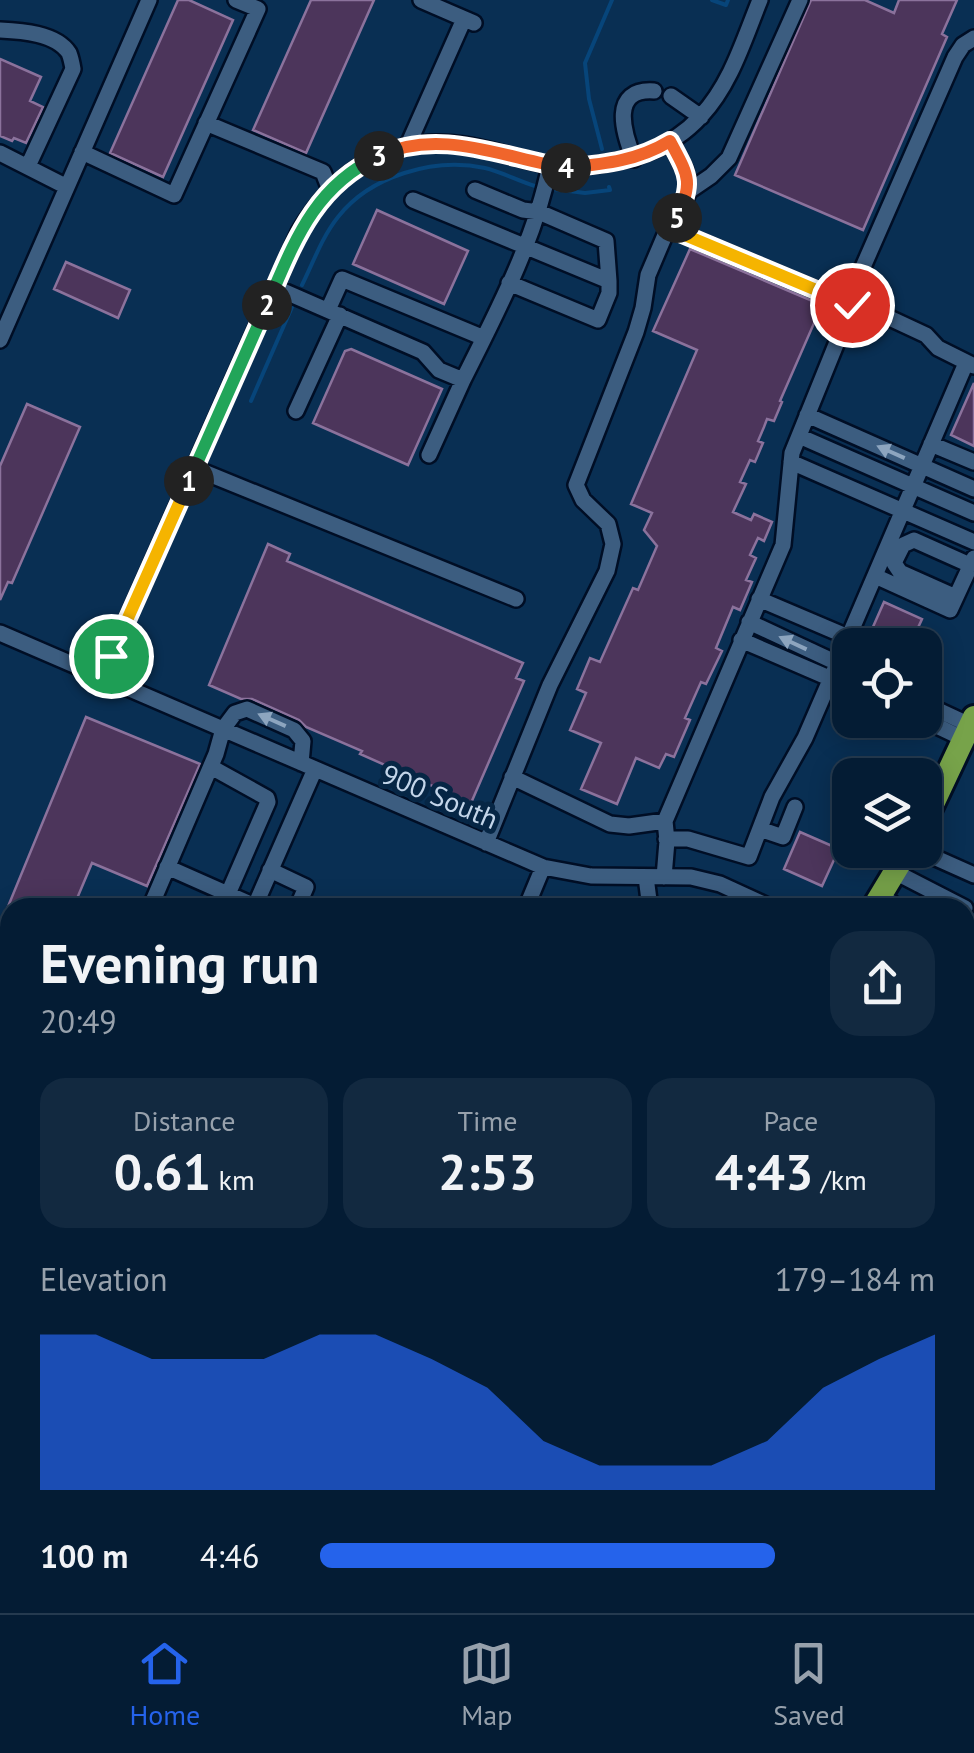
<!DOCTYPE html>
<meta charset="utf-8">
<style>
body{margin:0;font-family:"PT Sans",sans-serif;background:#122940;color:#f1f3f6;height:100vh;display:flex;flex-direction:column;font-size:38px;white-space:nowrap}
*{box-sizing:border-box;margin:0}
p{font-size:32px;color:#97a1ac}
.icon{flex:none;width:55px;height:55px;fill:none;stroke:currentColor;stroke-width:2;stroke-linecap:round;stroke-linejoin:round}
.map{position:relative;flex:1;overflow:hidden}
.sheet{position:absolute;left:0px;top:898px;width:975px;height:718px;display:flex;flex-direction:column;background:#041c34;border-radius:30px 30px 0 0;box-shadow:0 5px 25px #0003,0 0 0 2px #253a4f}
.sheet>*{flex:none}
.buttons{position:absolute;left:832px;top:628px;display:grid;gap:20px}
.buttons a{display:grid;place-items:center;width:110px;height:110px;border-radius:20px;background:#041c34;box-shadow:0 5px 25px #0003,0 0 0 2px #253a4f;font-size:50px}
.pin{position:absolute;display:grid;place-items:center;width:85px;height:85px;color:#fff;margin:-42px;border:5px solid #fff;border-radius:50%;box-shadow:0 2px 10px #0007}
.km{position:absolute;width:50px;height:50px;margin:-25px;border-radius:50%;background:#222;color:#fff;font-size:28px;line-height:50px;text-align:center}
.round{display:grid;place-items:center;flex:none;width:105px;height:105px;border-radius:30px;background:#122940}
.overview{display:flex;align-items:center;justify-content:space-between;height:170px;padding:0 40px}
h1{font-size:55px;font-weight:600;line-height:75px}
.metrics{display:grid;grid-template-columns:repeat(3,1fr);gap:15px;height:170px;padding:10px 40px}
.metrics div{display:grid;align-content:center;border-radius:25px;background:#122940;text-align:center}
.metrics b{font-size:50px;font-weight:600}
.metrics small{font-size:28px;font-weight:400}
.metrics p{font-size:28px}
.chart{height:280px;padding:20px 40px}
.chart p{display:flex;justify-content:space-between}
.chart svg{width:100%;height:180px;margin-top:10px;fill:#2563eb;opacity:.7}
ul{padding:0 40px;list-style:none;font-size:32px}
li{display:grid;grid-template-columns:160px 120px 1fr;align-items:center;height:75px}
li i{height:25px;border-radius:12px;background:#2563eb}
.dock{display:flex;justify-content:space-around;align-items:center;height:140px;border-top:2px solid #253a4f;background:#041c34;font-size:28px;color:#97a1ac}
.dock a{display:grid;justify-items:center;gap:5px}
.dock .active{color:#2563eb}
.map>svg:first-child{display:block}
.built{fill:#092f53;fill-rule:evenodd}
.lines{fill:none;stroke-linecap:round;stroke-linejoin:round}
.stream{stroke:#07457a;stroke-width:4}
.building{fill:#4c355b;stroke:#8b729c;stroke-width:2.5}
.minor-casing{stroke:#000e25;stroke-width:20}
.highway-casing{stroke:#000e25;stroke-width:28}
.minor{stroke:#3c5d80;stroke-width:15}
.highway{stroke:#77a34a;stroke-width:22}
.rail{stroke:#637c95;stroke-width:4}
.highway-bridge-casing{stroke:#000e25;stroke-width:28;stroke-linecap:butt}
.highway-bridge{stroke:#77a34a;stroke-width:22}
.oneway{fill:#8da5bf}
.split-1-casing{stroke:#fff;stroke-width:20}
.split-2-casing{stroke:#fff;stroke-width:20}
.split-3-casing{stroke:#fff;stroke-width:20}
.split-4-casing{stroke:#fff;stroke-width:20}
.split-5-casing{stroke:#fff;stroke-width:20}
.split-6-casing{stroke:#fff;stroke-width:20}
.split-1{stroke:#f5b400;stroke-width:12}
.split-2{stroke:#22a559;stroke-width:12}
.split-3{stroke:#22a559;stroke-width:12}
.split-4{stroke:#f0652b;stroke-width:12}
.split-5{stroke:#f0652b;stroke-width:12}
.split-6{stroke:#f5b400;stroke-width:12}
.labels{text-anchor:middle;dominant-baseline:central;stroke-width:10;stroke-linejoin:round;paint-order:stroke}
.street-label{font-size:28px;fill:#c3d5e9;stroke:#062645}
</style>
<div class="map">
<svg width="974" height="1613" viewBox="0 0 974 1613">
<rect width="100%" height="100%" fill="#062645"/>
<!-- built -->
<path class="built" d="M 0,0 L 974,0 L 974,1270 L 965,1256 L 965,908 L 10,908 L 1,1225 L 10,1233 L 10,1477 L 0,1472 ZM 850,645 L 925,645 L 925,720 L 850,720 ZM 850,775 L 925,775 L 925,850 L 850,850 Z
M 278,1605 L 484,1605 L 496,1613 L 295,1613 Z"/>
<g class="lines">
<!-- stream -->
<path class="stream" d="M 712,0 L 726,5 L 728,0
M 602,149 L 589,99 L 585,63 L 612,0
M 553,189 L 585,193 L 610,190 L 609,187
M 302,285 C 313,263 322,237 338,217 C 370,176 434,157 485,168 C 502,172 518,181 535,186
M 251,401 L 292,307"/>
</g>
<!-- building -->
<path class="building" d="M 178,0 L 189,0 L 233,20 L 163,177 L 110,153 Z
M 311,0 L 374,0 L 306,153 L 253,130 Z
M 811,0 L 865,0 L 894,13 L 899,0 L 957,0 L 942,34 L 947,37 L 863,230 L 735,175 Z
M 0,59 L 41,77 L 30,101 L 43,107 L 26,143 L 14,138 L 12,141 L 0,136 Z
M 377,210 L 468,251 L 444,304 L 353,264 Z
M 690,249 L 822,305 L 780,401 L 782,402 L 774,421 L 767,419 L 764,427 L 758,441 L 763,443 L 755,462 L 750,460 L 740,482 L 746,484 L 733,512 L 751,520 L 754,514 L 772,522 L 764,541 L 758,538 L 750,555 L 756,558 L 746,580 L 752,582 L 740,610 L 733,607 L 716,648 L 722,651 L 706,684 L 701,682 L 685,718 L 690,720 L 674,757 L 666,754 L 659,768 L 636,758 L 617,804 L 581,789 L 601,743 L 570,730 L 586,693 L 577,689 L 590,658 L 600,662 L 633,588 L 638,590 L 657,546 L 644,530 L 652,513 L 631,504 L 697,350 L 653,331 Z
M 66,262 L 130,290 L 118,318 L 54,289 Z
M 351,349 L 442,389 L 408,465 L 313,423 L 345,351 Z
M 974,383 L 974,446 L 951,435 Z
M 27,404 L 80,427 L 12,583 L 8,582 L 0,600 L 0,466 Z
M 268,544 L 290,554 L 287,561 L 523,663 L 516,678 L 524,681 L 471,803 L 360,754 L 362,751 L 306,727 L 299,720 L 252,699 L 241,699 L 209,685 Z
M 884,602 L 922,619 L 910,645 L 865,645 Z
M 86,717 L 200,764 L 147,886 L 92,863 L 73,908 L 10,908 L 10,1235 L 0,1223 L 0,926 Z
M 800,832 L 839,849 L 822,886 L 784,869 Z"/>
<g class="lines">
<!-- minor casing -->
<g class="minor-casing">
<path id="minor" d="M 421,0 L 474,23
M 0,30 C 21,31 56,33 69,53 C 71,58 72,63 73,69 L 28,166
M 671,96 L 701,117
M 206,123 L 323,172 L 330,190
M 670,141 L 685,170 L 689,191
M 408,145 L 464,19
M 82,152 L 174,195 L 258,9 L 236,0
M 0,153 L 67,187
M 634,159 C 623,132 610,88 654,91
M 475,190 L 523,210 L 539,212 L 606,241 L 609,281
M 413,200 L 609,281 L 609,293 L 598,320 L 509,283
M 668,228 L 852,305 L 868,308 L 926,335 L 938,348 L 974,366
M 274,287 L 423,352 L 439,370 L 463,380 L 429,455
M 328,310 L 342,279 L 484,338
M 0,340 L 149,0
M 463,380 C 497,312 535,240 550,165
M 296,411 L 340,315
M 807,415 L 974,489
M 799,436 L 974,513
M 931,444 L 974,462
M 791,462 L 974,542
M 194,468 L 516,599
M 875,576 L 950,610 L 974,558
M 956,597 L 900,572 L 894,563 L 903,545 L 914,540 L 970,565
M 759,599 L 848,637
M 749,622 L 850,669
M 0,633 L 543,867 L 591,876 L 691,877 L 720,884 L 772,908
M 741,640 L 850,687
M 102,676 L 299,232 C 336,171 390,134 464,145 C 497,150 529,163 562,167 C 569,168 577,167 584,166 C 629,162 670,150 701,116 C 731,84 744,39 760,0
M 925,704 L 970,725
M 924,720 L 964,739
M 211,767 L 267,798 L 268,802 L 228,894
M 512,777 L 610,824 L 629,826 L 665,821
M 760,829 L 783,837 L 795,807
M 666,839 L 688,839 L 749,857 L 772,797 L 805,738 L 831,678 L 966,363
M 486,843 L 550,685 L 607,571 L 613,544 L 608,524 L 583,500 L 576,485 L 636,332 L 643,308 L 648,275 L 668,228 L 677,217 L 689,191 L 711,176 L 729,158 L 800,0
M 918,850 L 974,875
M 167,867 L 255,906
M 270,870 L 306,887 L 297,908
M 895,872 L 965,908
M 646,877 L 650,908
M 664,877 L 667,841 L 665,821 L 783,545 L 792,453 L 852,305 L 863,267 L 955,57 L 963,45 L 974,38
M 880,895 L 899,908
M 150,908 L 216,754 L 223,729 L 235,713 L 247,709 L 294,730 L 303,741 L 301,763
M 254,908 L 315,769
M 526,908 L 543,867
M 965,996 L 974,1000
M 0,1490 L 10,1494
M 965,1510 L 974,1491
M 253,1605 L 270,1613
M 581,1605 L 595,1613
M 779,1605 L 797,1613
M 205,1613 L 209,1605
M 866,1613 L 871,1605"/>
</g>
<!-- highway casing -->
<g class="highway-casing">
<path id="highway" d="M 925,821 L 974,717
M 873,908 L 908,850"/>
</g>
<!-- minor -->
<use href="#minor" class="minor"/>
<!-- highway -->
<use href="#highway" class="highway"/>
<!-- rail -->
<path class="rail" d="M 0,1244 L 10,1253
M 0,1299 L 10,1308
M 457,1605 L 470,1613
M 495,1605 L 507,1613
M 529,1605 L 542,1613"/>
<!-- highway-bridge casing -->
<g class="highway-bridge-casing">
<path id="highway-bridge" d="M 534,1613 L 538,1605"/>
</g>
<!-- highway-bridge -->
<use href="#highway-bridge" class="highway-bridge"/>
</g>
<!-- one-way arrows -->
<defs><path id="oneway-solid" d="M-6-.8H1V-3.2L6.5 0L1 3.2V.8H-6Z" transform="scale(2.5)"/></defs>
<g class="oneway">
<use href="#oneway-solid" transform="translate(891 452) rotate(-156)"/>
<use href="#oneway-solid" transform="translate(793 643) rotate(-155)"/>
<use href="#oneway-solid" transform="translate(272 720) rotate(-156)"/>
</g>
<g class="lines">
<!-- split-1 casing -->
<g class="split-1-casing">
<path id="split-1" d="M 111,656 L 189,481"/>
</g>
<!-- split-2 casing -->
<g class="split-2-casing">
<path id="split-2" d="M 189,481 L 267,305"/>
</g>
<!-- split-3 casing -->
<g class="split-3-casing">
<path id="split-3" d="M 267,305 C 294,243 313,187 379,156"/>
</g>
<!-- split-4 casing -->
<g class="split-4-casing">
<path id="split-4" d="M 379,156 C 440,127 504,158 566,168"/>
</g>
<!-- split-5 casing -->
<g class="split-5-casing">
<path id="split-5" d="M 566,168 C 604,164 637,161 670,141 C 688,175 694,181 677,218"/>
</g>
<!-- split-6 casing -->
<g class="split-6-casing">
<path id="split-6" d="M 677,218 L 668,228 L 852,305"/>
</g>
<!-- split-1 -->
<use href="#split-1" class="split-1"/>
<!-- split-2 -->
<use href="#split-2" class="split-2"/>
<!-- split-3 -->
<use href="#split-3" class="split-3"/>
<!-- split-4 -->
<use href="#split-4" class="split-4"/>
<!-- split-5 -->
<use href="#split-5" class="split-5"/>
<!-- split-6 -->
<use href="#split-6" class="split-6"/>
</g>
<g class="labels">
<!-- street labels -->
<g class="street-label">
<text transform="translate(440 796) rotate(23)">900 South</text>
</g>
</g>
</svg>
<div class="buttons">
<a><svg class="icon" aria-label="locate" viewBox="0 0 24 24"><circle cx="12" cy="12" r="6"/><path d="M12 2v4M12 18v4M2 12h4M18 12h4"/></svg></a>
<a><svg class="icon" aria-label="layers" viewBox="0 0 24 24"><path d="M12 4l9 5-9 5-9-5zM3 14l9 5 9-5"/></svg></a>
</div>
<div class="pin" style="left:111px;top:656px;background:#1e9e55"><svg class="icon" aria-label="arrive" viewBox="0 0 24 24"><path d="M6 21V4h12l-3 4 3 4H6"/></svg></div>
<div class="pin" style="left:852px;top:305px;background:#d93025"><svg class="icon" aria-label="check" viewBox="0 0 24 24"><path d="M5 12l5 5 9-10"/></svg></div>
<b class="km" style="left:189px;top:481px">1</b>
<b class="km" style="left:267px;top:305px">2</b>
<b class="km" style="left:379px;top:156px">3</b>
<b class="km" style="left:566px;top:168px">4</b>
<b class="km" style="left:677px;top:218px">5</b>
<section class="sheet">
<div class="overview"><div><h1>Evening run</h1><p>20:49</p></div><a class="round"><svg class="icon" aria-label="share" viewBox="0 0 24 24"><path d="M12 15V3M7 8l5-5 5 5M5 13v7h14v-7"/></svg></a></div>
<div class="metrics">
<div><p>Distance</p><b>0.61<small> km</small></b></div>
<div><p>Time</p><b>2:53</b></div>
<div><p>Pace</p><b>4:43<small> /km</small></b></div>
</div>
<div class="chart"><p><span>Elevation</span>179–184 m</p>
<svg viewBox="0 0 160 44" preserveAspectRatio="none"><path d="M0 44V6L10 6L20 12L30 12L40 12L50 6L60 6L70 12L80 19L90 32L100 38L110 38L120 38L130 32L140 19L150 12L160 6V44z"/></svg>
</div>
<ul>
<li><b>100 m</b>4:46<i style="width:74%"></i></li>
</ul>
</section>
</div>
<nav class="dock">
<a class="active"><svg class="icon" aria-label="home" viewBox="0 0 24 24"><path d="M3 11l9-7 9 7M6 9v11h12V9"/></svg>Home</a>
<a><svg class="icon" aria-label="map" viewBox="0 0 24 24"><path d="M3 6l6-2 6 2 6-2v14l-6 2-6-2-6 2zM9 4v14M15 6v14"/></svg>Map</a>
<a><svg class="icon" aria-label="saved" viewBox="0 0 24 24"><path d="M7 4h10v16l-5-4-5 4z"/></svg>Saved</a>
</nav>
